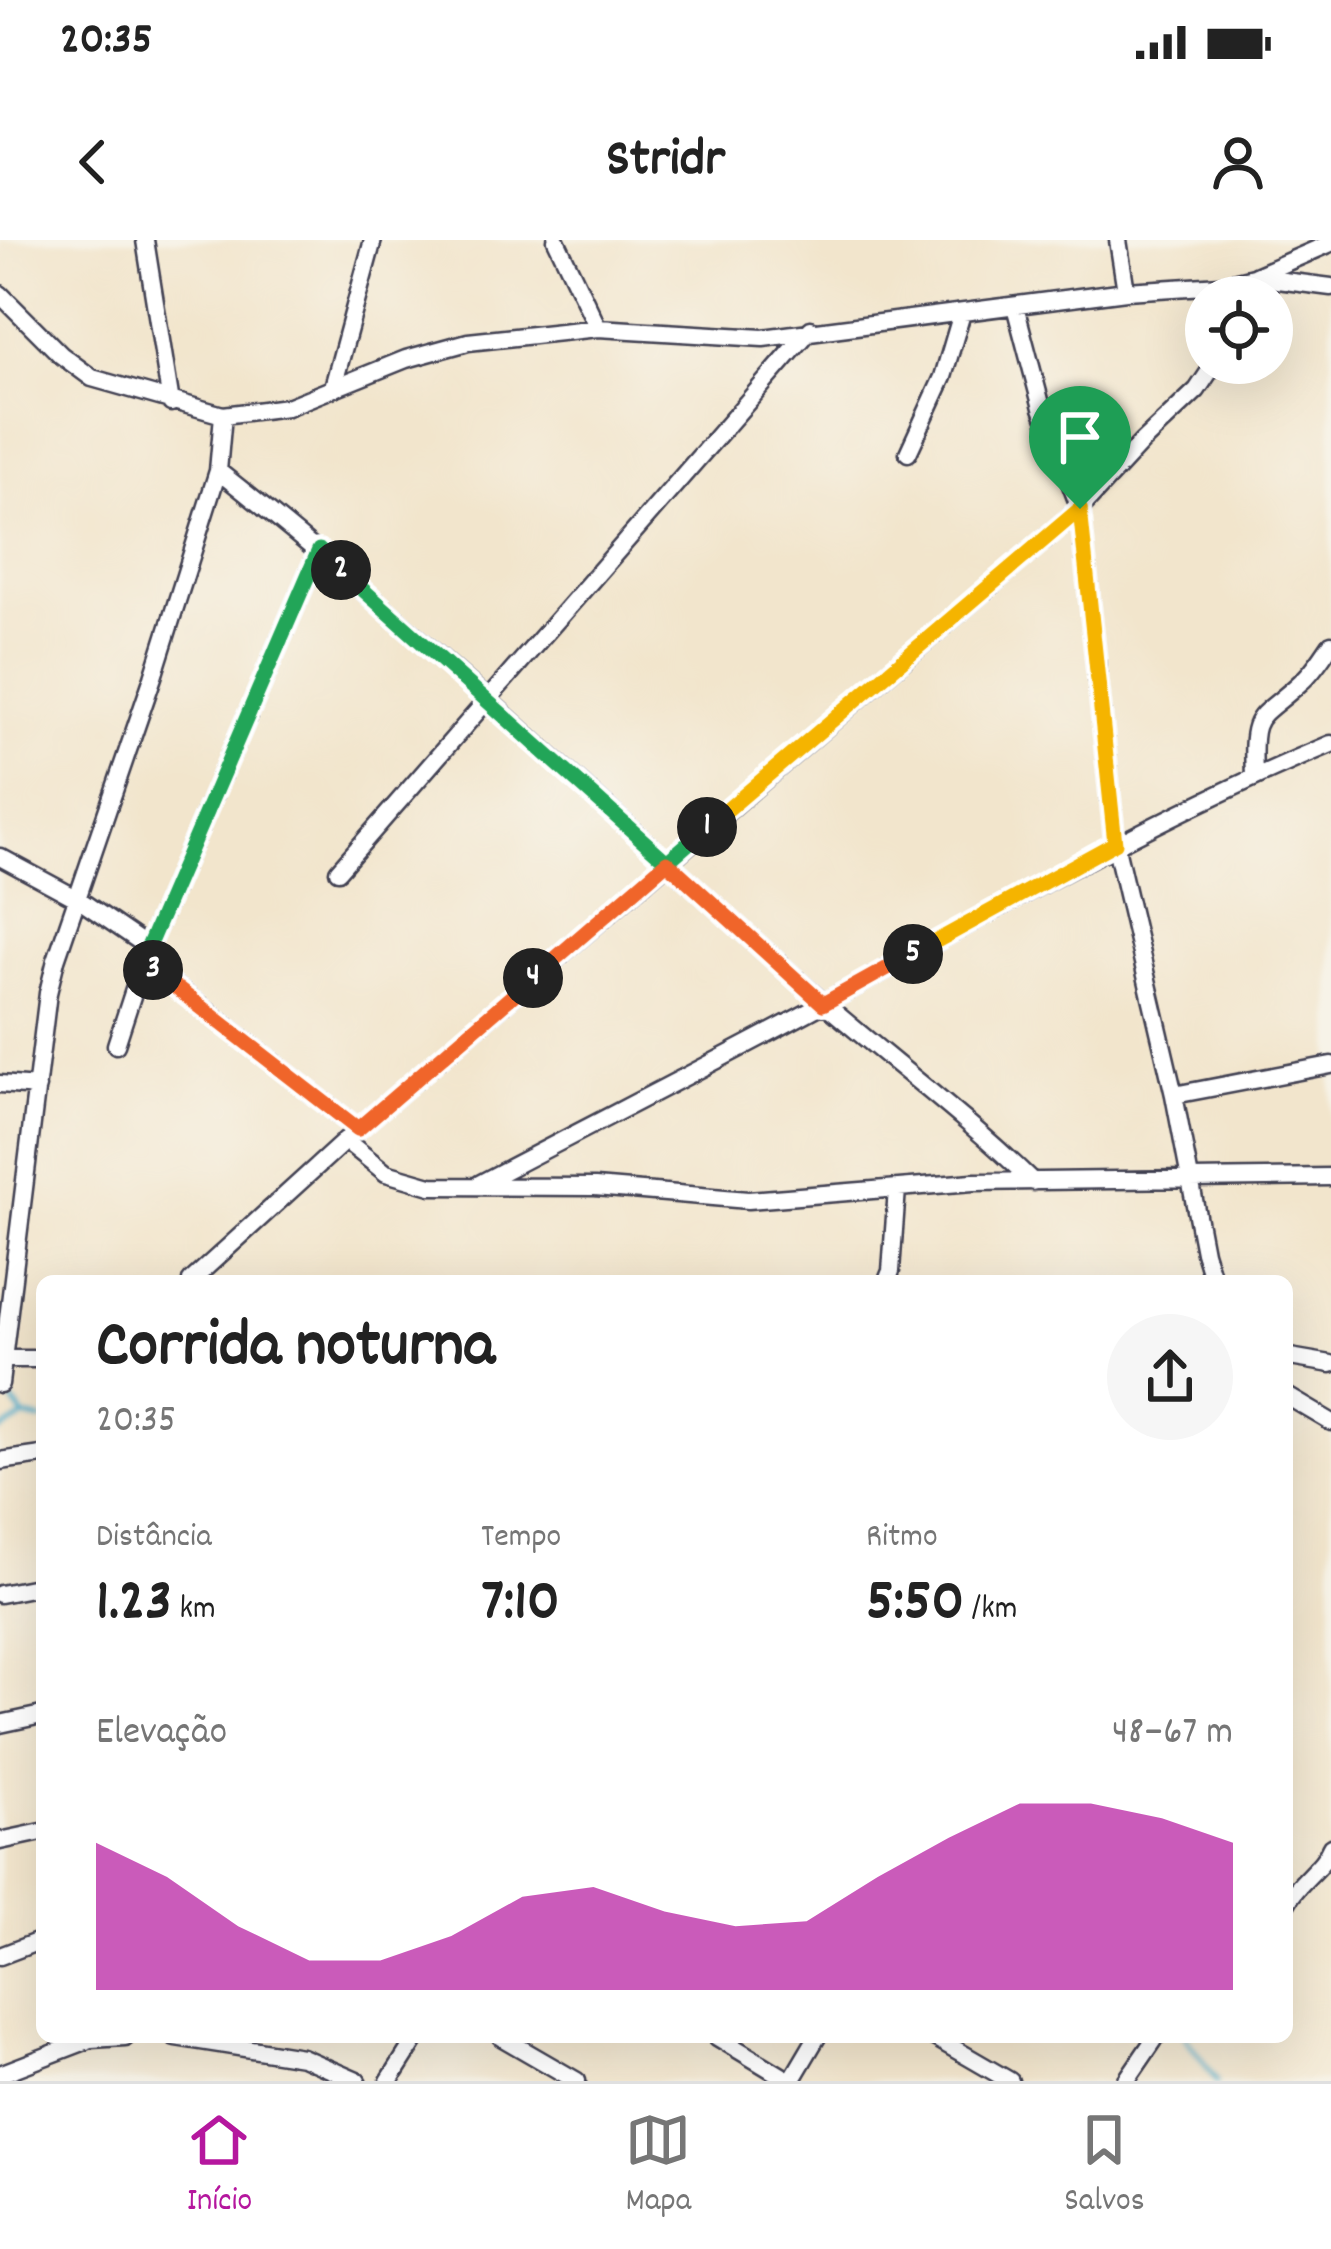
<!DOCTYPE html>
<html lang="pt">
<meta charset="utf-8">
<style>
body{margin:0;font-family:Dekko,sans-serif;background:#f6f6f6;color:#222;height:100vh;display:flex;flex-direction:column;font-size:45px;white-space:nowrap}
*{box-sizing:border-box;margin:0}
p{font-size:39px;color:#767676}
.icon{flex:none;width:66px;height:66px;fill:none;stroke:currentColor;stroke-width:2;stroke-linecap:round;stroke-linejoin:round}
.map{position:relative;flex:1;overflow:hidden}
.drawer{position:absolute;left:36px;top:1035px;width:1257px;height:768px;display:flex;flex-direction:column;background:#fff;border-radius:18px;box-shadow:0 12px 48px #0002}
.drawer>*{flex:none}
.controls{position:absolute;left:1185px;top:36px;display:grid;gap:24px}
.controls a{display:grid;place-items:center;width:108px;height:108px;border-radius:50%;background:#fff;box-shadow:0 12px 48px #0002;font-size:60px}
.pin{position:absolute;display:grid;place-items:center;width:102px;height:102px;color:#fff;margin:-123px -51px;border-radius:50% 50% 50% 0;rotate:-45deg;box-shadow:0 0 12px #0007}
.pin .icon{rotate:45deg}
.km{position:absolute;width:60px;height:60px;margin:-30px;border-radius:50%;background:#222;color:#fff;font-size:33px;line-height:60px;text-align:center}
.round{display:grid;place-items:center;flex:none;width:126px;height:126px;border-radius:63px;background:#f6f6f6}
.headline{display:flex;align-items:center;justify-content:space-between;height:204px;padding:0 60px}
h1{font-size:66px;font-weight:700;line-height:90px}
.metrics{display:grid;grid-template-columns:repeat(3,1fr);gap:18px;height:204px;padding:12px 60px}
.metrics div{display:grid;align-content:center}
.metrics b{font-size:60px;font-weight:700}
.metrics small{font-size:33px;font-weight:400}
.metrics p{font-size:33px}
.chart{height:336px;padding:24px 60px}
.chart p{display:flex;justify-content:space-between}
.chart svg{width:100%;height:216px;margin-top:12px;fill:#b5179e;opacity:.7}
.status{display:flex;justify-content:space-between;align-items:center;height:84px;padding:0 60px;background:#fff;direction:ltr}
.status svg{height:33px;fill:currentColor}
header{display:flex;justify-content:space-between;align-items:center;height:156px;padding:0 60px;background:#fff;font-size:54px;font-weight:700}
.tab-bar{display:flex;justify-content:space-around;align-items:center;height:168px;border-top:3px solid #e0e0e0;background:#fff;font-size:33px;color:#767676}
.tab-bar a{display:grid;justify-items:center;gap:6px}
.tab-bar .active{color:#b5179e}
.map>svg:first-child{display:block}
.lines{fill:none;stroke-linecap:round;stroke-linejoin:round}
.stream{stroke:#4fb1ce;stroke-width:4.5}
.minor-casing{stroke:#413f51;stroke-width:21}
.minor{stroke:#fff;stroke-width:16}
.split-1-casing{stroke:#fff;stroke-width:24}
.split-2-casing{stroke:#fff;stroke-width:24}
.split-3-casing{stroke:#fff;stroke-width:24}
.split-4-casing{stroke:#fff;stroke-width:24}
.split-5-casing{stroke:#fff;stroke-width:24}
.split-6-casing{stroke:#fff;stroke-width:24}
.split-1{stroke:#f5b400;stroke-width:15}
.split-2{stroke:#22a559;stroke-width:15}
.split-3{stroke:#22a559;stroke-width:15}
.split-4{stroke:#f0652b;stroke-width:15}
.split-5{stroke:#f0652b;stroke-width:15}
.split-6{stroke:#f5b400;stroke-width:15}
</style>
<div class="status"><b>20:35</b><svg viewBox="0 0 49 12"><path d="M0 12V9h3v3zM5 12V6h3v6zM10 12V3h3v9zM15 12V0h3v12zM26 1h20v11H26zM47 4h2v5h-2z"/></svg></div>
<header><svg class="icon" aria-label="back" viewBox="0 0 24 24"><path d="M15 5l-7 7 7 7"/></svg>Stridr<svg class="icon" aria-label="person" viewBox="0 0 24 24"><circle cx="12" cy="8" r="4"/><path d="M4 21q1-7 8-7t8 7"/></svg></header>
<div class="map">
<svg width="1331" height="1841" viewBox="0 0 1331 1841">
<rect width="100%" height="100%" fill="#f7f3e8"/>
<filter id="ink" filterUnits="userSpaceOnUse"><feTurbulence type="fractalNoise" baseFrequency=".00833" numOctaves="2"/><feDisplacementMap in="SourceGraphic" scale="24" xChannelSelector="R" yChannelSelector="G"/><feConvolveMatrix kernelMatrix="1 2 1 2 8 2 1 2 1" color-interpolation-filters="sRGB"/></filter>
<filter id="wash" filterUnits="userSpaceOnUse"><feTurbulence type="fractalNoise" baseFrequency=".004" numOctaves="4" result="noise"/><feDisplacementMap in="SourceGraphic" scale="48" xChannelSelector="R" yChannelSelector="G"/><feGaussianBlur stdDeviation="2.7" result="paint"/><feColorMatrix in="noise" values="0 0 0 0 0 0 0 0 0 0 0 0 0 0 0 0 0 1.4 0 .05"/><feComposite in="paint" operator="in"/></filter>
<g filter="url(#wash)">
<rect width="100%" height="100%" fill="#f2e5cc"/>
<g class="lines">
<!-- stream -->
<path class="stream" d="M 3,1148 L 24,1177
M 24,1177 L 42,1180
M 0,1191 L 24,1177
M 1185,1797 L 1217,1841"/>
</g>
</g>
<g filter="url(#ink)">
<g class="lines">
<!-- minor casing -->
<g class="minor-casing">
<path id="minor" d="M 145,0 L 171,163
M 556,0 L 598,88
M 1118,0 L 1126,51
M 1255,36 L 1331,3
M 0,54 L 61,115 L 92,138 L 223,175 L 287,167 L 406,119 L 468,102 L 598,88 L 763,98 L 1126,51 L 1221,45 L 1253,37 L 1331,47
M 1015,66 L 1042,168 L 1080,269 L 1115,603 L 1174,855 L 1204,1012 L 1213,1041
M 333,147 L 373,0
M 908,213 L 943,137 L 962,73
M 218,231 C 415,386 598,561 785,729 C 866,803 955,866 1033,942
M 1254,536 C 1251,468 1257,483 1301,442 C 1313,432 1322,417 1331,404
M 0,617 L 78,659 L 148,707
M 338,631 L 811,89
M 144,722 L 358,889
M 116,805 L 148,707 L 319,310
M 0,844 L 37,847
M 1174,855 L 1331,825
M 345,900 L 386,933 L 431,946 L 595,947 L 748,960 L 973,942 L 1331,937
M 479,944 C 595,883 712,824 827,762 C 993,671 1156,577 1331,504
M 191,1041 L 358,889 L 1080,269 L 1142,202 L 1197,150 L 1215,123
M 887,1041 L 891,1031 L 897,949
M 1290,1117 L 1331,1124
M 5,1119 L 42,1119
M 0,1144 L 48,753 L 56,720 L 153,437 L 218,231 L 223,175
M 1287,1156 L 1331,1182
M 0,1221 L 42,1215
M 0,1354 L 42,1346
M 0,1484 L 42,1475
M 0,1601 L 42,1592
M 1287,1663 C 1299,1640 1323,1628 1331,1607
M 0,1716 L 42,1700
M 175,1797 L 302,1817 L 357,1841
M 501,1797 L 577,1841
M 717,1797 L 790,1841
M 934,1797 L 1010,1841
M 0,1834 L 91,1799 L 125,1797
M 389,1841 L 417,1797
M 791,1841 L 817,1797
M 1126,1841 L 1154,1800"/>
</g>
<!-- minor -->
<use href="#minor" class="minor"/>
</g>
</g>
<g class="lines" filter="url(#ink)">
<!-- split-1 casing -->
<g class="split-1-casing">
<path id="split-1" d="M 707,587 L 1080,269"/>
</g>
<!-- split-2 casing -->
<g class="split-2-casing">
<path id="split-2" d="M 341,330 L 667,622 L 707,587"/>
</g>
<!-- split-3 casing -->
<g class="split-3-casing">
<path id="split-3" d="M 153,730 L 144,722 L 148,707 L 319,310 L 341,330"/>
</g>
<!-- split-4 casing -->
<g class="split-4-casing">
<path id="split-4" d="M 153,730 L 358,889 L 533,738"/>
</g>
<!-- split-5 casing -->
<g class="split-5-casing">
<path id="split-5" d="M 533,738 L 667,622 L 823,764 L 913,714"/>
</g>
<!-- split-6 casing -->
<g class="split-6-casing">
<path id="split-6" d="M 913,714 L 1115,603 L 1080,269"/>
</g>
<!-- split-1 -->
<use href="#split-1" class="split-1"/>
<!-- split-2 -->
<use href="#split-2" class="split-2"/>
<!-- split-3 -->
<use href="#split-3" class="split-3"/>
<!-- split-4 -->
<use href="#split-4" class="split-4"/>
<!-- split-5 -->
<use href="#split-5" class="split-5"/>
<!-- split-6 -->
<use href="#split-6" class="split-6"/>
</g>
</svg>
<div class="controls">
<a><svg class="icon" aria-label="locate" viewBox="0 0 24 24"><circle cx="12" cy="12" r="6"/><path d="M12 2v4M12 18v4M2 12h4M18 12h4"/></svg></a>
</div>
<div class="pin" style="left:1080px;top:269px;background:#1e9e55"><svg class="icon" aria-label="arrive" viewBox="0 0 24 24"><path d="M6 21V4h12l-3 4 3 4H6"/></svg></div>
<b class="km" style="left:707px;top:587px">1</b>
<b class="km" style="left:341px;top:330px">2</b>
<b class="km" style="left:153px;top:730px">3</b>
<b class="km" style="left:533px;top:738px">4</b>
<b class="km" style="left:913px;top:714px">5</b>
<section class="drawer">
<div class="headline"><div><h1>Corrida noturna</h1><p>20:35</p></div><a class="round"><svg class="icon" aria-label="share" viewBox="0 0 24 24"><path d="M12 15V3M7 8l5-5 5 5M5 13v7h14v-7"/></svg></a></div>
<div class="metrics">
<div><p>Distância</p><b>1.23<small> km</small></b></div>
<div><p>Tempo</p><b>7:10</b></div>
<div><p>Ritmo</p><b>5:50<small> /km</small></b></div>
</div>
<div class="chart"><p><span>Elevação</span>48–67 m</p>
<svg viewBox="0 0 160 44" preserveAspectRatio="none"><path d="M0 44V14L10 21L20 31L30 38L40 38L50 33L60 25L70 23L80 28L90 31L100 30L110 21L120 13L130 6L140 6L150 9L160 14V44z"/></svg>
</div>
</section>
</div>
<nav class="tab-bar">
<a class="active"><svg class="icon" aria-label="home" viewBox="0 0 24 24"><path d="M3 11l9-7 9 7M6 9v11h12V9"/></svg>Início</a>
<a><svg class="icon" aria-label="map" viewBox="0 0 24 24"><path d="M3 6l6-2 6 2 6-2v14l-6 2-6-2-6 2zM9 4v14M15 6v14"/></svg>Mapa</a>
<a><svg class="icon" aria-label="saved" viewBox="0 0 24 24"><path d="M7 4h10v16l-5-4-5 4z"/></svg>Salvos</a>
</nav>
